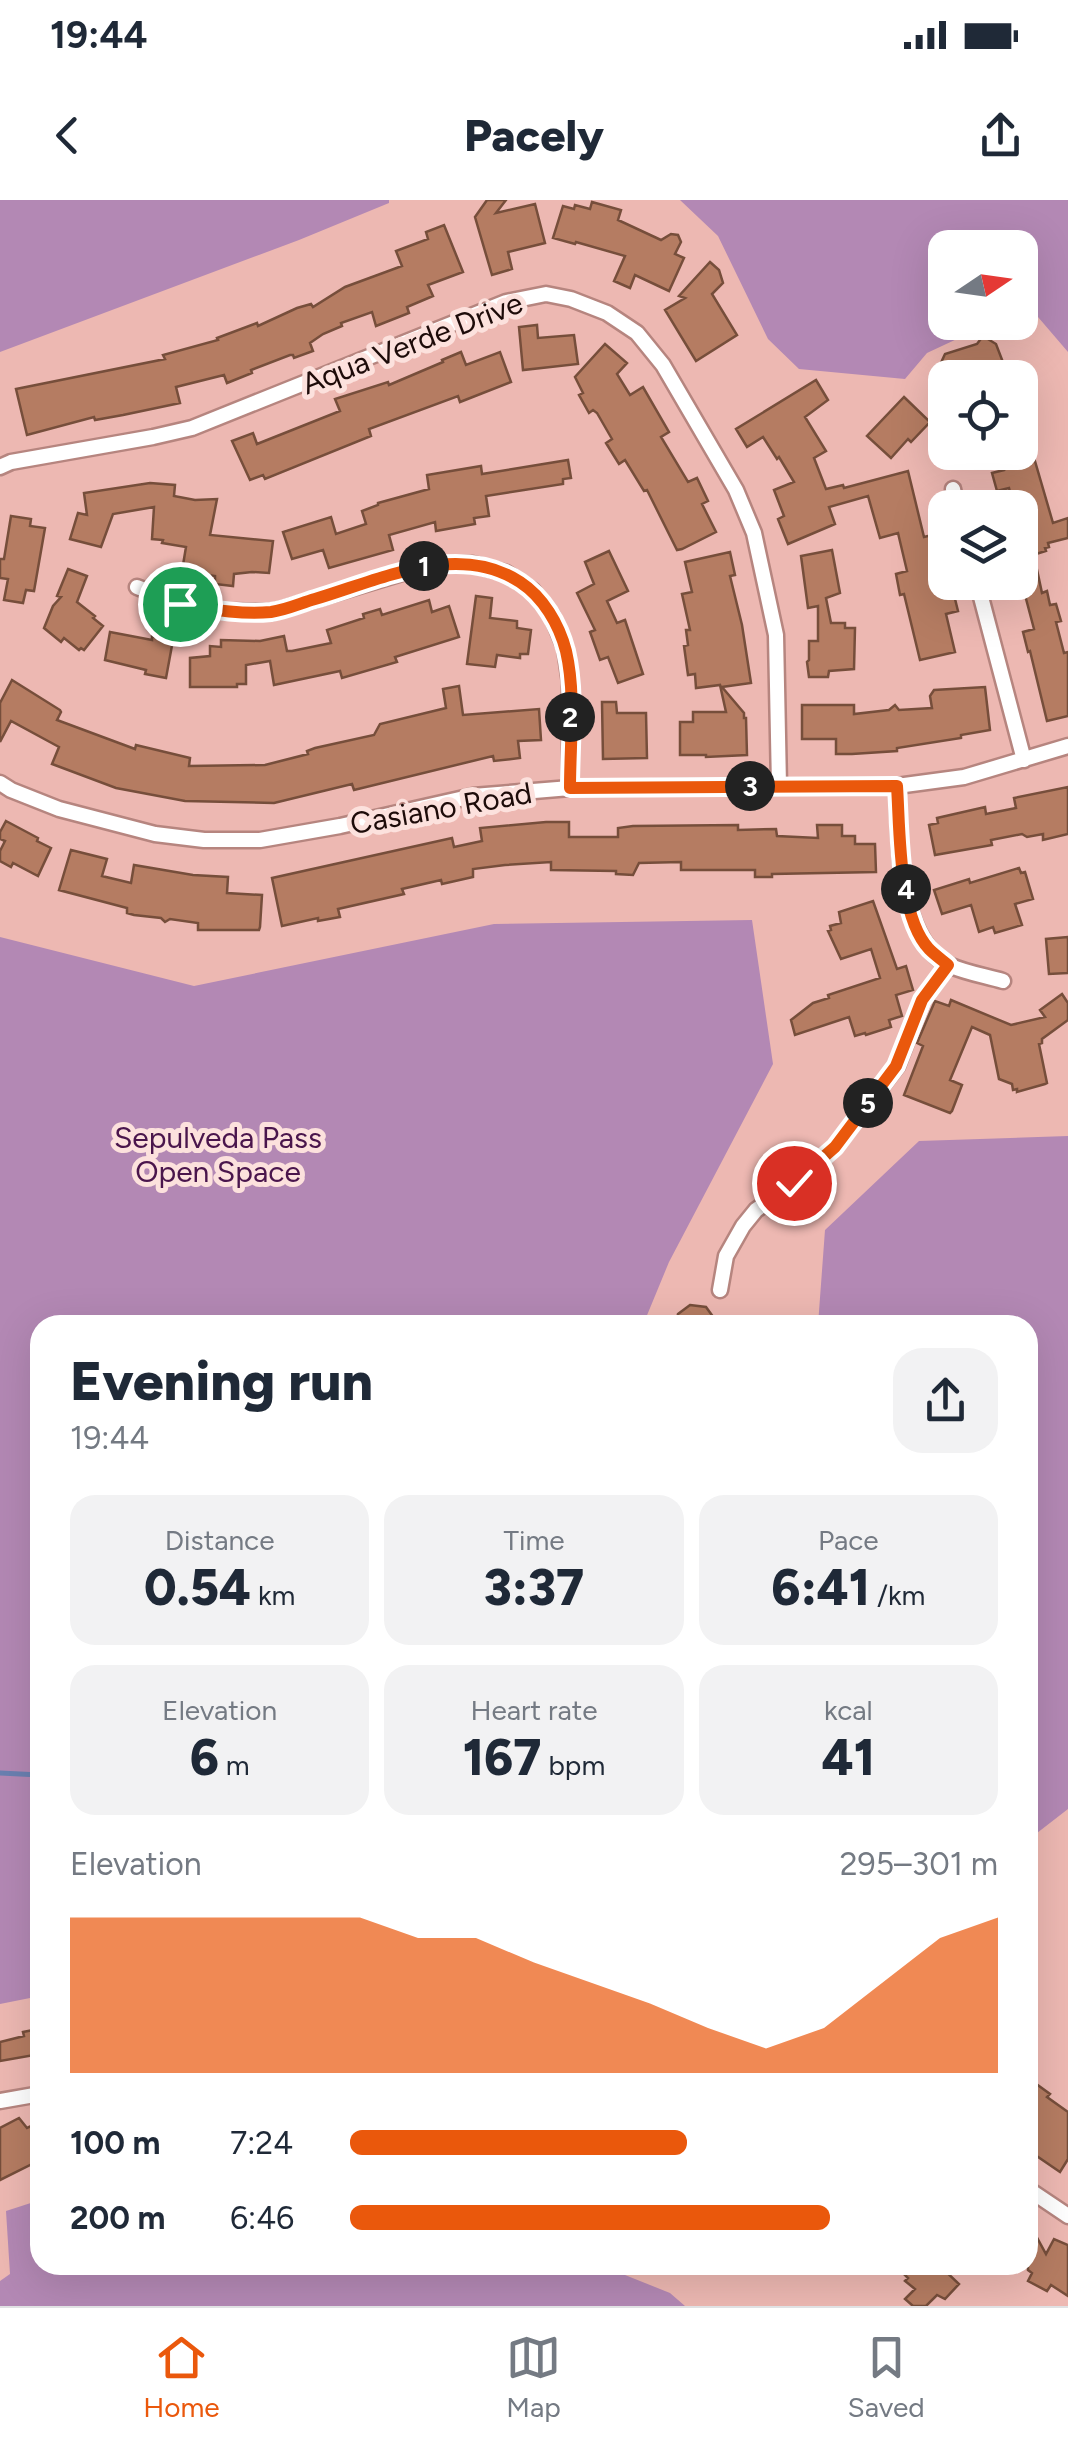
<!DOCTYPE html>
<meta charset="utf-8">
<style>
body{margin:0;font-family:Figtree,sans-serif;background:#f2f2f3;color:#1f2937;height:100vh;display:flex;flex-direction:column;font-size:38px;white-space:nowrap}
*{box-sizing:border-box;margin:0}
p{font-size:32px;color:#747a83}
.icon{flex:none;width:55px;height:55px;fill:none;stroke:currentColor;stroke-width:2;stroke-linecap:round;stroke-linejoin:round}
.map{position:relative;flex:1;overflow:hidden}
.sheet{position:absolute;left:30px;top:1115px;width:1008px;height:960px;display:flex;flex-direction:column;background:#fff;border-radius:30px;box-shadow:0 10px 40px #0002}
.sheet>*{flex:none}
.needle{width:65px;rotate:77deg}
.fabs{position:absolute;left:928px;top:30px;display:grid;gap:20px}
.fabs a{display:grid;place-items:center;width:110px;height:110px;border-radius:20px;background:#fff;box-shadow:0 10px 40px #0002;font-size:50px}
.pin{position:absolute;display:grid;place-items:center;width:85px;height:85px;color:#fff;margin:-42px;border:5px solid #fff;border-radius:50%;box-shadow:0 2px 10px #0007}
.km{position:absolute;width:50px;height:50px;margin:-25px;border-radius:50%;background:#222;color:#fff;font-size:28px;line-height:50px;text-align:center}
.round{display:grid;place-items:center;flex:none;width:105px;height:105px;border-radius:30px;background:#f2f2f3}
.headline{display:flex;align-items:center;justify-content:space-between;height:170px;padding:0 40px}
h1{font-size:55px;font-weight:800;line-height:75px}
.figures{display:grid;grid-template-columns:repeat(3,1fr);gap:15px;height:170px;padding:10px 40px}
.figures div{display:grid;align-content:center;border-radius:25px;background:#f2f2f3;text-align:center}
.figures b{font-size:50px;font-weight:800}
.figures small{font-size:28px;font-weight:400}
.figures p{font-size:28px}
.chart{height:280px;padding:20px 40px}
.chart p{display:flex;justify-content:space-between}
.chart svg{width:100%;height:180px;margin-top:10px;fill:#ea580c;opacity:.7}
ul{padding:0 40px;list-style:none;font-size:32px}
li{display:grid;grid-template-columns:160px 120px 1fr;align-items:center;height:75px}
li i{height:25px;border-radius:12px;background:#ea580c}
.status{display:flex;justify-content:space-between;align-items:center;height:70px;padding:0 50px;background:#fff;direction:ltr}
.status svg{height:28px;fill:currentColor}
header{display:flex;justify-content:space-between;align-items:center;height:130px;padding:0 40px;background:#fff;font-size:45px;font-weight:800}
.menu{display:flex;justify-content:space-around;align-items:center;height:140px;border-top:2px solid #e0e1e3;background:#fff;font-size:28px;color:#747a83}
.menu a{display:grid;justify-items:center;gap:5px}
.menu .active{color:#ea580c}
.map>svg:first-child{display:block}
.green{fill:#b388b4}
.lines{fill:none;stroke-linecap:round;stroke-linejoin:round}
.stream{stroke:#6a80b1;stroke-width:5}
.building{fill:#b57c62;stroke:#764e3b;stroke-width:2.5}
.minor-casing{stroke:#b6857f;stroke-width:19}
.minor{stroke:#fff;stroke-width:14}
.route-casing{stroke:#fff;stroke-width:20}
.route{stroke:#ea580c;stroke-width:12}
.labels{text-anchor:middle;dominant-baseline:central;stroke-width:10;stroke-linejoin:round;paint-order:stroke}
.street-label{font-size:30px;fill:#1d0b09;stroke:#fce1dd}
.park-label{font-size:30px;fill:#4a154c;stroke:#fce1dd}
</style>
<div class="status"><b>19:44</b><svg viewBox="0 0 49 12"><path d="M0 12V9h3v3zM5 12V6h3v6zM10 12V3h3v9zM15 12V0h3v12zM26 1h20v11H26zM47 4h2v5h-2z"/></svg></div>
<header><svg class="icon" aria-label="back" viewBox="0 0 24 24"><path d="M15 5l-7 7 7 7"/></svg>Pacely<svg class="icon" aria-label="share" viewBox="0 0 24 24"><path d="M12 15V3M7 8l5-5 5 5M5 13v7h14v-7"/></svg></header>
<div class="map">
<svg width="1068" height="2106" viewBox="0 0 1068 2106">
<rect width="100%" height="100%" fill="#edb8b2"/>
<!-- green -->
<path class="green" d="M 0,0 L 389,0 L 389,3 L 299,40 L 0,152 Z
M 680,0 L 1068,0 L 1068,152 L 1020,96 L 1020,48 L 945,48 L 945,122 L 991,123 L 927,153 L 905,179 L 799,169 L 768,139 L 718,36 Z
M 752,720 L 773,864 L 669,1062 L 643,1125 L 40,1125 L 40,1796 L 0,1804 L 0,737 L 194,786 L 494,724 Z
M 1068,936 L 1068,1609 L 1028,1640 L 1028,1125 L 818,1125 L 825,1030 L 919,941 Z
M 40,2000 L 40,2065 L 600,2065 L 670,2093 L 685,2106 L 0,2106 L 0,2081 L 10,2074 L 6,2011 Z"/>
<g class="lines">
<!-- stream -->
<path class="stream" d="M 0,1573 L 40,1575"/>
</g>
<!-- building -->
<path class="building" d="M 487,0 L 506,0 L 496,13 L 535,4 L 545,43 L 508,52 L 512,69 L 492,75 L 475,17 Z
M 592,2 L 621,10 L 618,20 L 661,40 L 671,34 L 678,35 L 681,42 L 675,54 L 684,58 L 669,91 L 635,75 L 630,88 L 614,81 L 625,56 L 576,42 L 575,44 L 553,38 L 563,6 L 574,9 L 575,5 L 590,9 Z
M 444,25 L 463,72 L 428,85 L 433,96 L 407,107 L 409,113 L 376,126 L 372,112 L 341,123 L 342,126 L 323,134 L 310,143 L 313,151 L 294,158 L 293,155 L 290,155 L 251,170 L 252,173 L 227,183 L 224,175 L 176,187 L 180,203 L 123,215 L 95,220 L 94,217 L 27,235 L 16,189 L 165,159 L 163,155 L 218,140 L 217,138 L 257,123 L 258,126 L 297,108 L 311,104 L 313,107 L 345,87 L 402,66 L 396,51 L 428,39 L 426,32 Z
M 710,62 L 719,70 L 723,83 L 712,94 L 737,135 L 696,161 L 665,110 L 685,98 L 679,96 Z
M 537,125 L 538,138 L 574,135 L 578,164 L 523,170 L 519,127 Z
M 983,136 L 996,144 L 1009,178 L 934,178 L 945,154 L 977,144 Z
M 605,144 L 627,163 L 617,174 L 630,195 L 643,187 L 669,232 L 661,237 L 688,282 L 697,278 L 708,301 L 702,304 L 716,332 L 682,349 L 677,350 L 647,290 L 644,291 L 625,260 L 619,264 L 606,243 L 612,239 L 597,213 L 593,210 L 589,213 L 579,195 L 583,193 L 575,177 Z
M 461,152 L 466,165 L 500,152 L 511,182 L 460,202 L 458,196 L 369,229 L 371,236 L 265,279 L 263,275 L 250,280 L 232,241 L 253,233 L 257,244 L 340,211 L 335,199 L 388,182 L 389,185 L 443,162 L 442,160 Z
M 816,180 L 828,200 L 805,217 L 826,251 L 814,258 L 826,289 L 843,285 L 844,288 L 908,271 L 924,337 L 932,335 L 936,350 L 939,350 L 944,367 L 949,397 L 954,395 L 958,411 L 946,414 L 955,452 L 920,460 L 904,394 L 900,395 L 896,374 L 907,371 L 898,333 L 880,338 L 868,296 L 829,307 L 835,324 L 788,344 L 778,319 L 784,316 L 774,290 L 794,282 L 779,257 L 777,259 L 763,237 L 747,247 L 736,229 Z
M 904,197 L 930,222 L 911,242 L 908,239 L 891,258 L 867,236 Z
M 1023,220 L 1053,323 L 1068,318 L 1068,338 L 1048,343 L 1049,347 L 1045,348 L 1046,351 L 1036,354 L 1036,365 L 1042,393 L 1047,391 L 1050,405 L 1056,404 L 1061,421 L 1056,422 L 1064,453 L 1068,452 L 1068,516 L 1047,521 L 1030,451 L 1028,452 L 1023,432 L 1034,429 L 1020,376 L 1020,308 L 1014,308 L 1009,288 L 997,291 L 992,273 L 1004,270 L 999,252 L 1020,252 L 1020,221 Z
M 568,260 L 571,278 L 563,279 L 563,284 L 486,296 L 489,316 L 474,318 L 475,324 L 436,331 L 435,322 L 389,335 L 393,350 L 329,368 L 323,350 L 292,359 L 283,332 L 331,317 L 336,334 L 366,324 L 362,311 L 378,305 L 378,303 L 429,289 L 427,275 L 481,266 L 482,274 Z
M 150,283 L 175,285 L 174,296 L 195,300 L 217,299 L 210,335 L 273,341 L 269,373 L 252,372 L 234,374 L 233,386 L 215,384 L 215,376 L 182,371 L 186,347 L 162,343 L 163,340 L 152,339 L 154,307 L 113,314 L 101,347 L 70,339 L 78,313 L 87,315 L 84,293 Z
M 11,316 L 31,319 L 30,326 L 45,328 L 34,391 L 26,390 L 23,403 L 4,400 L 8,379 L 0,378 L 0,359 L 4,359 Z
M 832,350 L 840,393 L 826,398 L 831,423 L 845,423 L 845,428 L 855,428 L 854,469 L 829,471 L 828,477 L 809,477 L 807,462 L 809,460 L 809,441 L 818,441 L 818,406 L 808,408 L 801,356 Z
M 609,351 L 628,391 L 607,401 L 617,423 L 625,420 L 643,474 L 618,483 L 608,457 L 600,460 L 590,432 L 595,430 L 577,393 L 594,384 L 585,362 Z
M 730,352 L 735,375 L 730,376 L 742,425 L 751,483 L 722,487 L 744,513 L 744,518 L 746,518 L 747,555 L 706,557 L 706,555 L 680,555 L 680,522 L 693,522 L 693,512 L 726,512 L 720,485 L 696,488 L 695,474 L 688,475 L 684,446 L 688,445 L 686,430 L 690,430 L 682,394 L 692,392 L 685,362 Z
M 68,369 L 87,376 L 77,402 L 95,416 L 93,418 L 103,426 L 84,450 L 81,448 L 79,450 L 64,438 L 61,442 L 44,428 L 53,406 L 61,397 L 57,396 Z
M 476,396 L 492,398 L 490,418 L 517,421 L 517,428 L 531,430 L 528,454 L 520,454 L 520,458 L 497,455 L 495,467 L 467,464 Z
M 429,400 L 432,412 L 449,406 L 459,437 L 395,457 L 397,462 L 342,478 L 340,471 L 274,485 L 270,461 L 246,465 L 246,484 L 237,484 L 237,487 L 190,487 L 190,458 L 210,456 L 210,446 L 221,447 L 221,440 L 260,441 L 284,436 L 287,451 L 292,451 L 331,443 L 327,430 L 364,418 L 363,414 L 380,409 L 382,415 Z
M 110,432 L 152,440 L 152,436 L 173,440 L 166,478 L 145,474 L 146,470 L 105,460 Z
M 12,480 L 60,510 L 61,512 L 57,520 L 135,549 L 136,545 L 190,558 L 189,566 L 265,565 L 308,554 L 307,551 L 315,548 L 374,535 L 380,524 L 446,508 L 443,489 L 459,486 L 463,515 L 539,509 L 541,540 L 518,541 L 520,558 L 494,561 L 493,556 L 354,590 L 352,584 L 274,603 L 185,601 L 116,588 L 52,564 L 59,547 L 11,521 L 0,542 L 0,503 Z
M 985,487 L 990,530 L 961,535 L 961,538 L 897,548 L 897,551 L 852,554 L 836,554 L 836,539 L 802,539 L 802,505 L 854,505 L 854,514 L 889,510 L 895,505 L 899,510 L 932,508 L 930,496 L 934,490 Z
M 602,502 L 616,502 L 617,513 L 646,513 L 647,558 L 603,559 Z
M 1068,587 L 1068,634 L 1043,640 L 1043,634 L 1027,637 L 1022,634 L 991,640 L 992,645 L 935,655 L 929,625 L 938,623 L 937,618 L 985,607 L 986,614 L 1016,608 L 1014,598 Z
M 6,621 L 38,638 L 37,641 L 51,648 L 38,676 L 13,663 L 11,667 L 0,661 L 0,651 L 5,641 L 0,639 L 0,632 Z
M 546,622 L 569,622 L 569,637 L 618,637 L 618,628 L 633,626 L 738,625 L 738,630 L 776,629 L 777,636 L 818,638 L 817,625 L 842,625 L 842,636 L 855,636 L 855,644 L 875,644 L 876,672 L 772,674 L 772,677 L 755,677 L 755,670 L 681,670 L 681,662 L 639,663 L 633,675 L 616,674 L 616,671 L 551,670 L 551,662 L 505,665 L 473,669 L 473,677 L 442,684 L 441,680 L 402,689 L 404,694 L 338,709 L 340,717 L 318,721 L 318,718 L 282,726 L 272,678 L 452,638 L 454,647 L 482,641 L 480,628 Z
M 71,650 L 107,659 L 102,676 L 131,683 L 134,665 L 193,675 L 228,677 L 227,693 L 262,695 L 260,727 L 259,730 L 198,730 L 198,723 L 170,719 L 165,722 L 161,718 L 134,715 L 127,713 L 127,708 L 59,690 Z
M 1019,668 L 1021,673 L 1025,672 L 1033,699 L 1015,704 L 1022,725 L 995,733 L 993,727 L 979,732 L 971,705 L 942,714 L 934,690 L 969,679 L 970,683 Z
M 873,701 L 897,769 L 906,766 L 913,790 L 896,795 L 902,816 L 889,820 L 891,827 L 866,835 L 865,833 L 855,836 L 849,817 L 795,835 L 791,820 L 813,803 L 829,798 L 828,795 L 880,778 L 871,749 L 841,759 L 828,731 L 831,730 L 830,726 L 841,723 L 839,712 Z
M 1068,737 L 1068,773 L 1049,774 L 1046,739 Z
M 1062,794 L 1068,803 L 1068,820 L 1042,839 L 1042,843 L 1039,844 L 1047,883 L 1045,884 L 1017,892 L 1017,889 L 1013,890 L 1012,884 L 999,879 L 990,835 L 972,827 L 950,880 L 962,885 L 952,911 L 950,913 L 904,895 L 923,846 L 917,843 L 935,801 L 949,806 L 951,800 L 1011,825 L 1045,817 L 1040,810 Z
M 690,1105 L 706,1107 L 719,1125 L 676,1125 L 678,1114 Z
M 38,1829 L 40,1854 L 0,1861 L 0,1842 L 24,1836 L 23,1832 Z
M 1028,1878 L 1050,1894 L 1047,1897 L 1068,1912 L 1068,1959 L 1060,1972 L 1028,1950 Z
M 19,1918 L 27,1928 L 40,1922 L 40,1960 L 0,1980 L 0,1928 Z
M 1028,2021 L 1046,2054 L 1054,2039 L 1068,2045 L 1068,2096 L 1051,2085 L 1047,2091 L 1028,2081 L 1032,2073 L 1028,2070 Z
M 895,2065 L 939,2065 L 959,2084 L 945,2099 L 937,2095 L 926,2106 L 913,2106 L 905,2099 L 915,2089 L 905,2081 L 908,2078 Z"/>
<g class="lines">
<!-- minor casing -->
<g class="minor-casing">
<path id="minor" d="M 0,267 L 11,262 L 153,237 L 192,228 L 506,102 L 546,94 L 571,99 L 607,113 L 637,133 L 663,165 L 736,290 L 754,333 L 776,435 L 779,586
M 953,289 L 957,308
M 977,382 L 1024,560
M 137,387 L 180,404 L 225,411 L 273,412 L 429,365 L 472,364 L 506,373 L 533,391 L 552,416 L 565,448 L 570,483 L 570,588
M 0,583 L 11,590 L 59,609 L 155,634 L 204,640 L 260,640 L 340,626 L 473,596 L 570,588 L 897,586 L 964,577 L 1068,546
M 897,586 C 900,637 896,741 951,766 C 967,773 986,776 1003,781
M 720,1090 L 726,1056 L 743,1026 L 756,1010 L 794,983 L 835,947 L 897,866 L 922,801 L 948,765
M 0,1901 L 40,1894
M 1028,1989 L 1068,2016"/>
</g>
<!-- minor -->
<use href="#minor" class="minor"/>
</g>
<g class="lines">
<!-- route casing -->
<g class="route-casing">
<path id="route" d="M 180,404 C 210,409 241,415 271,412 C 286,410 301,403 315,399 C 379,380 458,341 520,382 C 543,397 559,424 566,451 C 576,494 570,543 570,588 L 897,586 C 900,630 898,716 929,749 C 935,755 942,760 948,765 L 922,800 L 896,866 L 835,947 L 794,983"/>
</g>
<!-- route -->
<use href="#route" class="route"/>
</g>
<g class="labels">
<!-- street labels -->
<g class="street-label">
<text transform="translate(412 143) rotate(-21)">Aqua Verde Drive</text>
<text transform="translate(441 608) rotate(-10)">Casiano Road</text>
</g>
<!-- park labels -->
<g class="park-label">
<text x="218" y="937">Sepulveda Pass<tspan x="218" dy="34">Open Space</tspan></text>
</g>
</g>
</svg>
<div class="fabs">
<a><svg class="needle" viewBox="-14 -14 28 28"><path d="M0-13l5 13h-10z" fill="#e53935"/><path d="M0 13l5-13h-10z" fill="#747a83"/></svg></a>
<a><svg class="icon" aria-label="locate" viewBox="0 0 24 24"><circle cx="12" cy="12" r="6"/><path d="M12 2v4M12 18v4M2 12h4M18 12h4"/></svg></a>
<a><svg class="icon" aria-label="layers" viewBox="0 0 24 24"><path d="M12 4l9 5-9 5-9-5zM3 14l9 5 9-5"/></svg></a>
</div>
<div class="pin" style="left:180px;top:404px;background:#1e9e55"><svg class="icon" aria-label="arrive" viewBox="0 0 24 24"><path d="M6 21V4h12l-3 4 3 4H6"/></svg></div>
<div class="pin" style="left:794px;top:983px;background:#d93025"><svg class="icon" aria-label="check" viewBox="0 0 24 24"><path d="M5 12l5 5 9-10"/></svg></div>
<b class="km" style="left:424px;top:366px">1</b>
<b class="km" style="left:570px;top:517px">2</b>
<b class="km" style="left:750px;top:586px">3</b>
<b class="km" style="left:906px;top:689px">4</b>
<b class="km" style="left:868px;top:903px">5</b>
<section class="sheet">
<div class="headline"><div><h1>Evening run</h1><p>19:44</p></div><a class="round"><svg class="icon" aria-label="share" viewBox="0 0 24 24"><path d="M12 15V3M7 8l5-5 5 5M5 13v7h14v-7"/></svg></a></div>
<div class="figures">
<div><p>Distance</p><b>0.54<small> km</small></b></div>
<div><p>Time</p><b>3:37</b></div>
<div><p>Pace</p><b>6:41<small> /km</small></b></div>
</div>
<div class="figures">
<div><p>Elevation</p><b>6<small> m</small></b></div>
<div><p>Heart rate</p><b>167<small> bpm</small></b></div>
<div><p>kcal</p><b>41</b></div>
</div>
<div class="chart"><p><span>Elevation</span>295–301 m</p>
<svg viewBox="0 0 160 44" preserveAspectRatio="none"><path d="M0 44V6L10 6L20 6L30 6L40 6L50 6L60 11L70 11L80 17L90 22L100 27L110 33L120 38L130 33L140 22L150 11L160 6V44z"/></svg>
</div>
<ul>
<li><b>100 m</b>7:24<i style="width:52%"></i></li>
<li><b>200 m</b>6:46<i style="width:74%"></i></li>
</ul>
</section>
</div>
<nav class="menu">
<a class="active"><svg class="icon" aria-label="home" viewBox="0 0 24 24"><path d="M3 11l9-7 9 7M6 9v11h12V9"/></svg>Home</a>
<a><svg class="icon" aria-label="map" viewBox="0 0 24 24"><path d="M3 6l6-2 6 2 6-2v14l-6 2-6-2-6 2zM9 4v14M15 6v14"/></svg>Map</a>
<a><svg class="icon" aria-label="saved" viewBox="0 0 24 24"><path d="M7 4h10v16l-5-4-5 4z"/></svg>Saved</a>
</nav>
